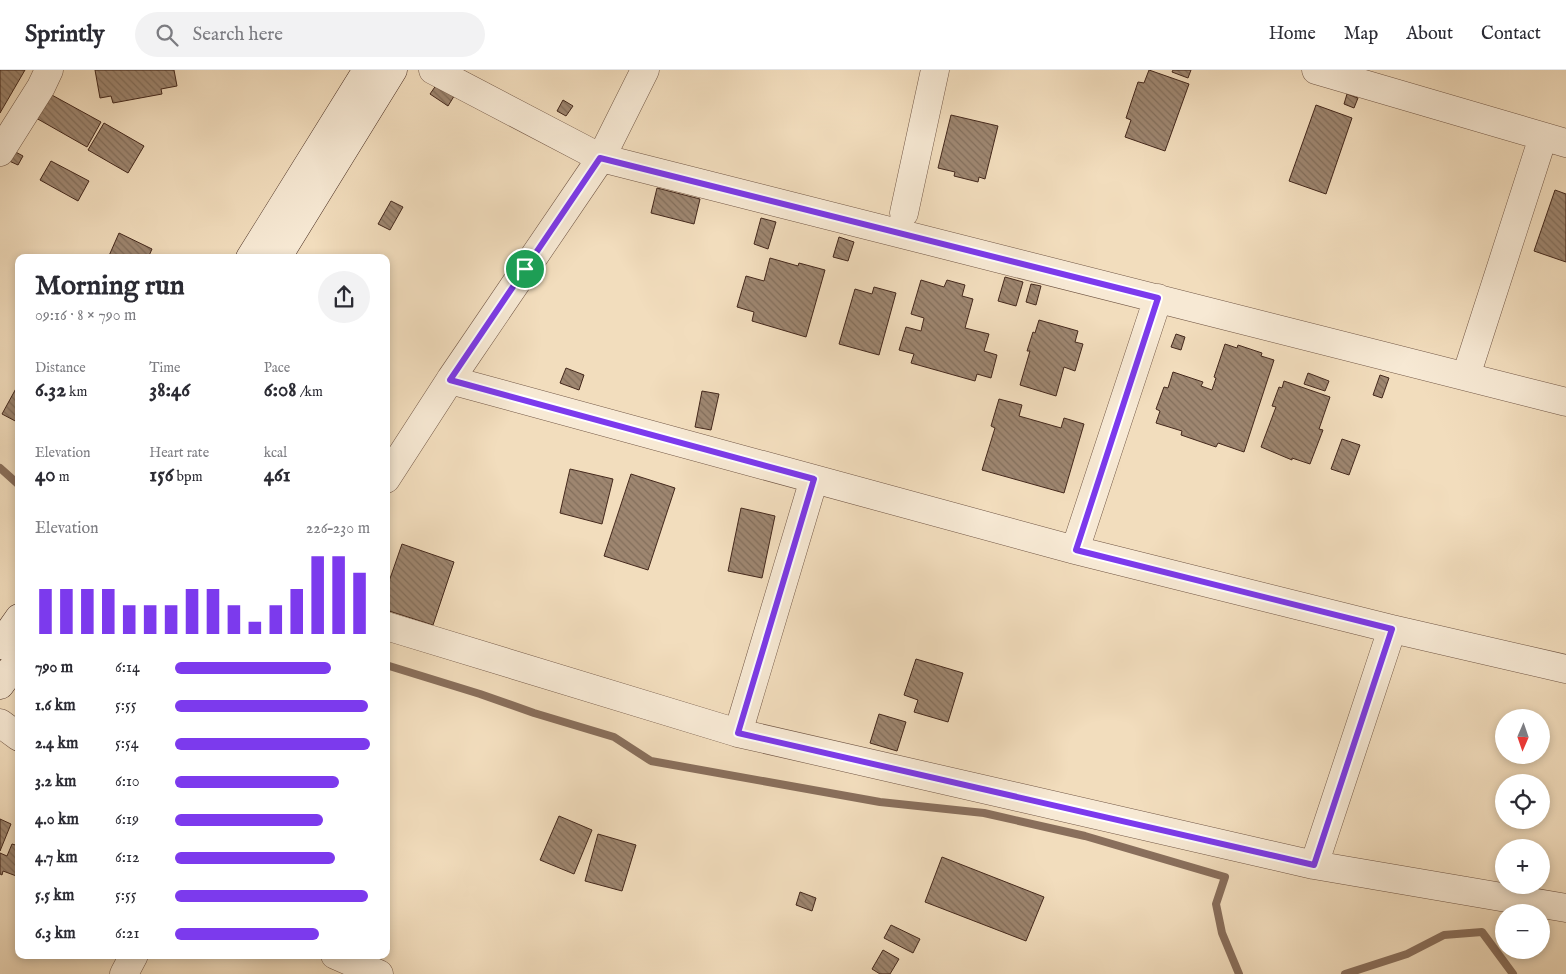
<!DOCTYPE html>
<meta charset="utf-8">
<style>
body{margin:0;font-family:"IM FELL English",serif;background:#f2f2f3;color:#2b2b33;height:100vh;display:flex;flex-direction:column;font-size:19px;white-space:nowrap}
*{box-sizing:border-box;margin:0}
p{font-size:16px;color:#7c7c81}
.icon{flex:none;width:28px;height:28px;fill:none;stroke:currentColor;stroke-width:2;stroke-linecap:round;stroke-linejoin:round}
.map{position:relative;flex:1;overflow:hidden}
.details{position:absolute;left:15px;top:184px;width:375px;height:705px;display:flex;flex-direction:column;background:#fff;border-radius:10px;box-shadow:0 2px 8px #0003}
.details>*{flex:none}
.needle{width:32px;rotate:182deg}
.controls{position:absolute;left:1495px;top:639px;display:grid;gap:10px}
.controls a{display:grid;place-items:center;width:55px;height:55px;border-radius:50%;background:#fff;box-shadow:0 2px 8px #0003;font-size:25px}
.pin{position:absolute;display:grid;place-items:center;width:42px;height:42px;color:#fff;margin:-21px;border:2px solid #fff;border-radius:50%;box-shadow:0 1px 5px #0007}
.round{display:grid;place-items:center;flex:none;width:52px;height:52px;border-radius:26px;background:#f2f2f3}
.headline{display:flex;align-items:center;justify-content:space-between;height:85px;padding:0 20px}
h1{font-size:28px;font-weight:700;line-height:38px}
.figures{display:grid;grid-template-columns:repeat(3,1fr);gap:8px;height:85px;padding:5px 20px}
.figures div{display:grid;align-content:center}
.figures b{font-size:21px;font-weight:700}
.figures small{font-size:14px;font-weight:400}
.figures p{font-size:14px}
.chart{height:140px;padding:10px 20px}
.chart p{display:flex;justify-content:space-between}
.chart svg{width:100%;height:90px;margin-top:5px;stroke:#7c3aed;stroke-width:6}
ul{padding:0 20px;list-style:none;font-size:16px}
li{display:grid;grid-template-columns:80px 60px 1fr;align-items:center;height:38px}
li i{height:12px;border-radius:6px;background:#7c3aed}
header{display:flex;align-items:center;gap:30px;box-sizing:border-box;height:70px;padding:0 25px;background:#fff;border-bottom:1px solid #e1e1e2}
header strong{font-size:24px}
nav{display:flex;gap:28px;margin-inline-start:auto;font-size:18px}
.search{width:350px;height:45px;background:#f2f2f3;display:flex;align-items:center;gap:12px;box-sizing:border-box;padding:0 18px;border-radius:28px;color:#7c7c81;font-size:19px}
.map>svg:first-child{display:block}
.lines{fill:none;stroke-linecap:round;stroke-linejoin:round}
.stream{stroke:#896f5c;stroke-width:8}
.building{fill:url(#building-back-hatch);stroke:#44281c}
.minor-casing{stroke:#705544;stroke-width:29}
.secondary-casing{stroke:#44281c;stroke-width:29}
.minor{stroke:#f7e9d4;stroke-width:28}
.secondary{stroke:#f7e9d4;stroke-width:28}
.route-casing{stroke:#fff;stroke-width:10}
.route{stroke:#7c3aed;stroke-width:6}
</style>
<header>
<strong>Sprintly</strong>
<div class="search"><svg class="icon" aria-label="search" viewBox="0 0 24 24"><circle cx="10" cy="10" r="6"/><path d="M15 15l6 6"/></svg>Search here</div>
<nav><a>Home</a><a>Map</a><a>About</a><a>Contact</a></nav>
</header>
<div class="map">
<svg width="1566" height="904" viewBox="0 0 1566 904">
<defs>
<pattern id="building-back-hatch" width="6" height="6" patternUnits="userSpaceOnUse" patternTransform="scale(1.25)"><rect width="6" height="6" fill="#9e8670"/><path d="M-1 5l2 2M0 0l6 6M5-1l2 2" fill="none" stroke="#826e5b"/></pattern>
</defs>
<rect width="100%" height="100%" fill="#f2ddbd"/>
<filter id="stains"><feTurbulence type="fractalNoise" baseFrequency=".004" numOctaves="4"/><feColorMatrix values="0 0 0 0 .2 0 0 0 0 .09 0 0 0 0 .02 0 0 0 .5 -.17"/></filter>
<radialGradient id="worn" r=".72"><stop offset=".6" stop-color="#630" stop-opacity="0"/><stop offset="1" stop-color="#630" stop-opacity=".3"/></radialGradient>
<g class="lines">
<!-- stream -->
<path class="stream" d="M 0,398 L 19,415
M 386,595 L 480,624 L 534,643 L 614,667 L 651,691 L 880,732 L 984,743 L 1085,766 L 1225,807 L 1216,834 L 1222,863 L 1239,904
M 1345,904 L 1407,884 L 1444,865 L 1482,862 L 1513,904"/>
</g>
<!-- building -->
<path class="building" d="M 0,0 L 25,0 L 0,43 Z
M 95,0 L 174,0 L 177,16 L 161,19 L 162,24 L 113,33 L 111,26 L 100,28 Z
M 1149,0 L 1189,14 L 1165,81 L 1125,67 L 1131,50 L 1126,48 L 1138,12 L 1144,13 Z
M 1173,0 L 1191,0 L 1188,8 L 1172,2 Z
M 439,11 L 456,23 L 448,36 L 430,24 Z
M 50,24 L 101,52 L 87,77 L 36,48 Z
M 1347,24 L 1358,28 L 1354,38 L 1344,34 Z
M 563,30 L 573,36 L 566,46 L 557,41 Z
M 1316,35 L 1352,48 L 1326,124 L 1289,111 Z
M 951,45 L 998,56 L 985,109 L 979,107 L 978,112 L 954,106 L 955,102 L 938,98 Z
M 104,53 L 144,76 L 128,103 L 88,80 Z
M 12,80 L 23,86 L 18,95 L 7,90 Z
M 51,91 L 89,111 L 78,131 L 40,110 Z
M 657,118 L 700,129 L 694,154 L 651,143 Z
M 1555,120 L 1566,124 L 1566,192 L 1534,181 Z
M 391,131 L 403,137 L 390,160 L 378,154 Z
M 761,148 L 776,152 L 768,179 L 754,174 Z
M 119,163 L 152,179 L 148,188 L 108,188 Z
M 839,167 L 854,172 L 848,191 L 833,187 Z
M 770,188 L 798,196 L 799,193 L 825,200 L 806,267 L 752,251 L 754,242 L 737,237 L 746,206 L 764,211 Z
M 1005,207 L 1023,212 L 1016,236 L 998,231 Z
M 921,210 L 944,217 L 947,210 L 965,215 L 962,226 L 973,229 L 965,258 L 989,264 L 984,281 L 997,285 L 991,308 L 977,304 L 975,311 L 911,293 L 914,284 L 899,280 L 906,257 L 921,261 L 924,248 L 911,244 Z
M 1031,214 L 1041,216 L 1036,235 L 1026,232 Z
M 874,217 L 896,223 L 879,285 L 839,274 L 855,219 L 872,224 Z
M 1039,250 L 1078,261 L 1075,272 L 1083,274 L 1075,301 L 1064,297 L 1056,326 L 1020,315 L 1030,281 L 1027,281 L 1033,262 L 1035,263 Z
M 1176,264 L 1185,267 L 1181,280 L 1171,277 Z
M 1225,274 L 1237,278 L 1238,275 L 1262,283 L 1261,286 L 1274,290 L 1244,382 L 1218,373 L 1216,377 L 1181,365 L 1182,361 L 1156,353 L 1160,341 L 1156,339 L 1164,317 L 1168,318 L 1173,302 L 1203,312 L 1201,316 L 1212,320 L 1216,308 L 1214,307 Z
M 566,298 L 584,305 L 579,320 L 560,313 Z
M 1308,303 L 1329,311 L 1325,321 L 1304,314 Z
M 1380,305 L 1389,308 L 1382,328 L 1373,325 Z
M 1284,311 L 1330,327 L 1319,359 L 1323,360 L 1310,394 L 1292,388 L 1292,390 L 1261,377 L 1276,337 L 1272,336 L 1279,317 L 1282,318 Z
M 19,313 L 19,353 L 2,344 Z
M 702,321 L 719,324 L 711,360 L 695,357 Z
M 999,329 L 1022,335 L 1019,346 L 1061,358 L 1064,348 L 1084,354 L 1064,423 L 982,400 L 995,358 L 991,356 Z
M 1342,369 L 1360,375 L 1349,405 L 1331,399 Z
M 570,399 L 613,409 L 602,454 L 560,443 Z
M 631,404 L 675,418 L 648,500 L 604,486 Z
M 741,438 L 775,446 L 762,508 L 728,501 Z
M 402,474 L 454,492 L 433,555 L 386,540 L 386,520 Z
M 916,589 L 963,603 L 948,652 L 914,642 L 918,630 L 904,625 Z
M 879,644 L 906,652 L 897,681 L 870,673 Z
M 559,746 L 592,760 L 574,804 L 540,790 Z
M 0,749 L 11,754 L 0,781 Z
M 598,764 L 636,775 L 622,821 L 585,811 Z
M 12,774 L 19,776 L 19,807 L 3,801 L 2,805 L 0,804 L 0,783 L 7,786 Z
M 942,787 L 1044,827 L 1026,871 L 925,832 Z
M 800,822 L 816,828 L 812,841 L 796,835 Z
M 891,855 L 920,869 L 913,883 L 884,868 Z
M 883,880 L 899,889 L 890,904 L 880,904 L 872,899 Z"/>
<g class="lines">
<!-- minor casing -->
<g class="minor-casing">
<path id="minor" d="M 433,0 L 601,88 L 645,0
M 1316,0 L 1566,73
M 0,82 L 41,17 L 49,0
M 904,143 L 935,0
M 1466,306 L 1543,67
M 450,310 L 1075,480 L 1392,559 L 1566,599
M 386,409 L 450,310 L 601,88 L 1566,332
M 1075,480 L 1158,228
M 386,556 L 738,663 L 1314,795 L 1566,838
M 0,653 L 19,667
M 738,663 L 814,409
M 1314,795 L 1392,559
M 335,885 L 379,904
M 124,904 L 134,885"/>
</g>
<!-- secondary casing -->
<g class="secondary-casing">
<path id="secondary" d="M 250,188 L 367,0
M 277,188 L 393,0
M 0,575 L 19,548
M 0,615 L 19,589"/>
</g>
<!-- minor -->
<use href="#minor" class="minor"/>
<!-- secondary -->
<use href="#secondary" class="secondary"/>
</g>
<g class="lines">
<!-- route casing -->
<g class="route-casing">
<path id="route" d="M 600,88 L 1158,228 L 1076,480 L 1392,559 L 1314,795 L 738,663 L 814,409 L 450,310 Z"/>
</g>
<!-- route -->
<use href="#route" class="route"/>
</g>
<rect width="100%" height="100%" filter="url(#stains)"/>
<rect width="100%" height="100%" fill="url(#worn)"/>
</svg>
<div class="controls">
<a><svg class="needle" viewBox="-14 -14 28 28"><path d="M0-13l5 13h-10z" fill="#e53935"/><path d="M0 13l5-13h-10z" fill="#7c7c81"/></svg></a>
<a><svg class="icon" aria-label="locate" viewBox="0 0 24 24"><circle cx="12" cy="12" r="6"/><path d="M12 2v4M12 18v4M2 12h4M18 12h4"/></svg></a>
<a>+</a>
<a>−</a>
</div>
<div class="pin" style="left:525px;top:199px;background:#1e9e55"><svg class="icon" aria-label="arrive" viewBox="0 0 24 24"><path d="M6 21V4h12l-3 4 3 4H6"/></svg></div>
<section class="details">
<div class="headline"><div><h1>Morning run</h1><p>09:16 · 8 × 790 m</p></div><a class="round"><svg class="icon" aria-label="share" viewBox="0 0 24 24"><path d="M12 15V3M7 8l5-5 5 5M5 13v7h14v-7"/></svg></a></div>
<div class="figures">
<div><p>Distance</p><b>6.32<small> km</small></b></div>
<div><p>Time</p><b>38:46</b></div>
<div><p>Pace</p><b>6:08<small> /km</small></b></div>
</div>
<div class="figures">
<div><p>Elevation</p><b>40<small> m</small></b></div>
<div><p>Heart rate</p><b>156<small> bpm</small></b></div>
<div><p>kcal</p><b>461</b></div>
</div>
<div class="chart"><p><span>Elevation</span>226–230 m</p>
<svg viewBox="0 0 160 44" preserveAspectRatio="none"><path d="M5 44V22M15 44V22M25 44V22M35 44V22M45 44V30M55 44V30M65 44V30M75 44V22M85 44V22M95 44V30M105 44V38M115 44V30M125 44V22M135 44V6M145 44V6M155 44V14"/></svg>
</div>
<ul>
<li><b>790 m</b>6:14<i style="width:80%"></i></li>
<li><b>1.6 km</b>5:55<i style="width:99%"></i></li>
<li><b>2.4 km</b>5:54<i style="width:100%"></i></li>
<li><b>3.2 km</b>6:10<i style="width:84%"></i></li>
<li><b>4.0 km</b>6:19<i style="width:76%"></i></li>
<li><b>4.7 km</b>6:12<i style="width:82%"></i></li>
<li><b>5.5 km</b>5:55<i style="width:99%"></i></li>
<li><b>6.3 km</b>6:21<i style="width:74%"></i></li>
</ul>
</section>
</div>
